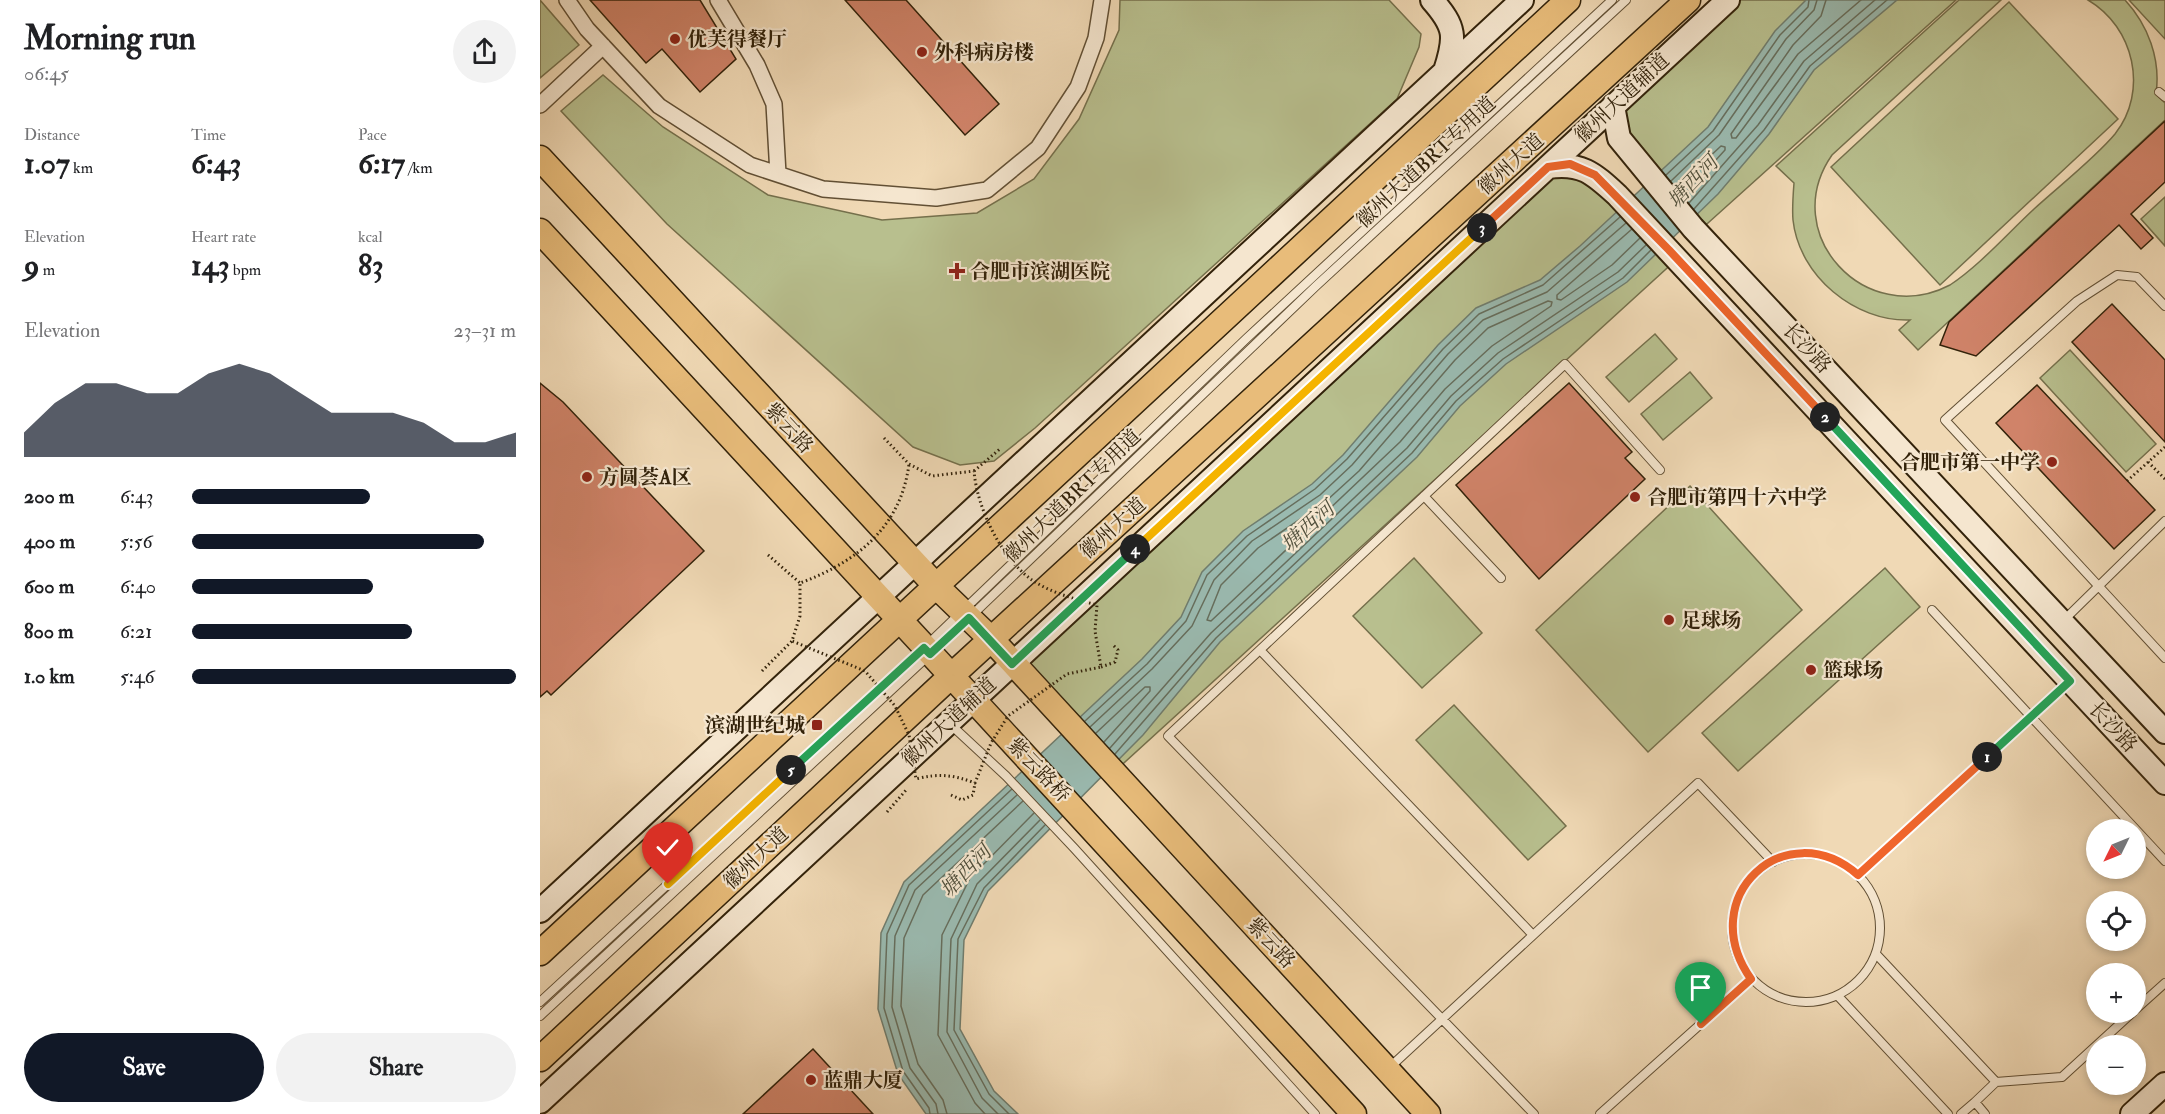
<!DOCTYPE html>
<meta charset="utf-8">
<style>
body{margin:0;font-family:"IM FELL Double Pica","Noto Serif SC",serif;background:#f2f2f2;color:#202124;height:100vh;display:flex;flex-direction:column;font-size:22px;white-space:nowrap}
*{box-sizing:border-box;margin:0}
p{font-size:20px;color:#757577}
.icon{flex:none;width:33px;height:33px;fill:none;stroke:currentColor;stroke-width:2;stroke-linecap:round;stroke-linejoin:round}
.map{position:relative;flex:1;overflow:hidden}
.side{display:flex;flex-direction:column;background:#fff;width:540px}
.side>*{flex:none}
.needle{width:39px;rotate:227deg}
.buttons{position:absolute;left:1546px;top:819px;display:grid;gap:12px}
.buttons a{display:grid;place-items:center;width:60px;height:60px;border-radius:50%;background:#fff;box-shadow:0 3px 9px #0003;font-size:30px}
.pin{position:absolute;display:grid;place-items:center;width:51px;height:51px;color:#fff;margin:-62px -26px;border-radius:50% 50% 50% 0;rotate:-45deg;box-shadow:0 0 6px #0007}
.pin .icon{rotate:45deg}
.km{position:absolute;width:30px;height:30px;margin:-15px;border-radius:50%;background:#222;color:#fff;font-size:16px;line-height:30px;text-align:center}
.round{display:grid;place-items:center;flex:none;width:63px;height:63px;border-radius:32px;background:#f2f2f2}
.head{display:flex;align-items:center;justify-content:space-between;height:102px;padding:0 24px}
h1{font-size:33px;font-weight:700;line-height:45px}
.stats{display:grid;grid-template-columns:repeat(3,1fr);gap:9px;height:102px;padding:6px 24px}
.stats div{display:grid;align-content:center}
.stats b{font-size:30px;font-weight:700}
.stats small{font-size:16px;font-weight:400}
.stats p{font-size:16px}
.chart{height:168px;padding:12px 24px}
.chart p{display:flex;justify-content:space-between}
.chart svg{width:100%;height:108px;margin-top:6px;fill:#111827;opacity:.7}
.cta{display:flex;gap:12px;margin-top:auto;padding:12px 24px}
.cta a{flex:1;height:69px;border-radius:36px;background:#111827;color:#fff;font-size:24px;font-weight:700;line-height:69px;text-align:center}
.cta a+a{background:#f2f2f2;color:#202124}
ul{padding:0 24px;list-style:none;font-size:20px}
li{display:grid;grid-template-columns:96px 72px 1fr;align-items:center;height:45px}
li i{height:15px;border-radius:8px;background:#111827}
main{display:flex;flex:1;min-height:0}
.map>svg:first-child{display:block}
.green{fill:#b8bf8e;stroke:#75704c;stroke-width:1.5}
.water{fill:#9abab0;stroke:#707d6e;stroke-width:1.5}
.lines{fill:none;stroke-linecap:round;stroke-linejoin:round}
.shore{stroke:#666e5d;stroke-width:1.5}
.building{fill:#d08369;stroke:#32220a;stroke-width:1.5}
.lane-casing{stroke:#625035;stroke-width:10}
.street-casing{stroke:#625035;stroke-width:18}
.secondary-casing{stroke:#32220a;stroke-width:26}
.primary-casing{stroke:#32220a;stroke-width:27}
.path{stroke:#32220a;stroke-width:3;stroke-dasharray:1.5 3;stroke-linecap:butt}
.lane{stroke:#f5e6cf;stroke-width:8}
.street{stroke:#f5e6cf;stroke-width:15}
.secondary{stroke:#f5e6cf;stroke-width:22}
.primary{stroke:#e8bc7a;stroke-width:24}
.path-bridge{stroke:#32220a;stroke-width:3;stroke-dasharray:1.5 3;stroke-linecap:butt}
.split-1-casing{stroke:#fff;stroke-width:12}
.split-2-casing{stroke:#fff;stroke-width:12}
.split-3-casing{stroke:#fff;stroke-width:12}
.split-4-casing{stroke:#fff;stroke-width:12}
.split-5-casing{stroke:#fff;stroke-width:12}
.split-6-casing{stroke:#fff;stroke-width:12}
.split-1{stroke:#f0652b;stroke-width:8}
.split-2{stroke:#22a559;stroke-width:8}
.split-3{stroke:#f0652b;stroke-width:8}
.split-4{stroke:#f5b400;stroke-width:8}
.split-5{stroke:#22a559;stroke-width:8}
.split-6{stroke:#f5b400;stroke-width:8}
.poi-dot{fill:#8f2418;stroke:#f5e6cf;stroke-width:2}
.labels{text-anchor:middle;dominant-baseline:central;stroke-width:4.5;stroke-linejoin:round;paint-order:stroke}
.poi-label{font-size:20px;font-weight:bold;fill:#32220a;stroke:#f5e6cf;text-anchor:start}
.street-label{font-size:20px;fill:#32220a;stroke:#f5e6cf}
.water-label{font-size:21px;font-style:italic;fill:#51503c;stroke:#f5e6cf}
</style>
<main>
<section class="side">
<div class="head"><div><h1>Morning run</h1><p>06:45</p></div><a class="round"><svg class="icon" aria-label="share" viewBox="0 0 24 24"><path d="M12 15V3M7 8l5-5 5 5M5 13v7h14v-7"/></svg></a></div>
<div class="stats">
<div><p>Distance</p><b>1.07<small> km</small></b></div>
<div><p>Time</p><b>6:43</b></div>
<div><p>Pace</p><b>6:17<small> /km</small></b></div>
</div>
<div class="stats">
<div><p>Elevation</p><b>9<small> m</small></b></div>
<div><p>Heart rate</p><b>143<small> bpm</small></b></div>
<div><p>kcal</p><b>83</b></div>
</div>
<div class="chart"><p><span>Elevation</span>23–31 m</p>
<svg viewBox="0 0 160 44" preserveAspectRatio="none"><path d="M0 44V34L10 22L20 14L30 14L40 18L50 18L60 10L70 6L80 10L90 18L100 26L110 26L120 26L130 30L140 38L150 38L160 34V44z"/></svg>
</div>
<ul>
<li><b>200 m</b>6:43<i style="width:55%"></i></li>
<li><b>400 m</b>5:56<i style="width:90%"></i></li>
<li><b>600 m</b>6:40<i style="width:56%"></i></li>
<li><b>800 m</b>6:21<i style="width:68%"></i></li>
<li><b>1.0 km</b>5:46<i style="width:100%"></i></li>
</ul>
<div class="cta"><a>Save</a><a>Share</a></div>
</section>
<div class="map">
<svg width="1625" height="1114" viewBox="0 0 1625 1114">
<rect width="100%" height="100%" fill="#f0d9b5"/>
<filter id="stains"><feTurbulence type="fractalNoise" baseFrequency=".00333" numOctaves="4"/><feColorMatrix values="0 0 0 0 .2 0 0 0 0 .09 0 0 0 0 .02 0 0 0 .5 -.17"/></filter>
<radialGradient id="worn" r=".72"><stop offset=".6" stop-color="#630" stop-opacity="0"/><stop offset="1" stop-color="#630" stop-opacity=".3"/></radialGradient>
<!-- green -->
<path class="green" d="M 0,0 L 39,45 L 0,78 Z
M 580,0 L 849,0 L 881,34 L 879,47 L 857,99 L 495,428 L 454,461 L 420,465 L 373,447 L 127,224 L 21,111 L 63,75 L 123,127 L 228,195 L 342,220 L 437,213 L 494,179 L 539,119 L 579,30 Z
M 1188,0 L 1416,0 L 1158,232 L 1104,169 L 1073,106 Z
M 1419,0 L 1461,0 L 1292,155 C 1237,234 1326,329 1410,285 C 1440,265 1467,234 1494,209 C 1518,187 1555,158 1575,134 C 1609,91 1594,27 1548,0 L 1585,0 C 1608,25 1621,59 1616,94 L 1625,103 L 1625,120 L 1378,350 L 1359,330 L 1370,320 C 1315,322 1259,276 1253,220 C 1252,208 1253,196 1254,183 L 1236,166 Z
M 1589,0 L 1625,0 L 1625,39 Z
M 1469,2 L 1578,119 L 1400,285 L 1291,167 Z
M 1030,164 L 1137,259 L 574,772 L 472,664 L 1008,167 Z
M 1625,197 L 1625,246 L 1601,219 Z
M 1115,334 L 1137,359 L 1089,402 L 1066,377 Z
M 1530,350 L 1616,444 L 1586,472 L 1500,378 Z
M 1150,372 L 1172,398 L 1123,440 L 1101,414 Z
M 1150,486 L 1262,610 L 1108,752 L 996,630 Z
M 874,558 L 942,633 L 882,688 L 813,616 Z
M 1345,568 L 1380,607 L 1198,771 L 1162,733 Z
M 914,705 L 1026,826 L 988,860 L 876,740 Z"/>
<!-- water -->
<path class="water" d="M 1266,0 L 1357,0 L 1274,70 L 1229,134 L 1178,194 L 1087,282 L 966,364 L 920,406 L 877,457 L 680,642 L 603,735 L 448,891 L 424,940 L 420,1029 L 454,1091 L 478,1114 L 386,1114 L 358,1074 L 338,1009 L 341,933 L 364,882 L 602,659 L 641,617 L 662,572 L 703,531 L 772,484 L 803,455 L 898,345 L 936,308 L 1000,280 L 1040,246 L 1168,127 L 1235,31 Z"/>
<g class="lines">
<!-- shore -->
<path class="shore" d="M 1286,0 L 1281,16 L 1253,45 L 1191,134 L 1192,138 L 1196,138 L 1258,54 L 1321,0
M 1126,175 L 1173,131 L 1240,35 L 1268,7 L 1269,0
M 1131,181 L 1179,135 L 1246,39 L 1274,10 L 1277,0
M 1136,188 L 1181,146 L 1185,147 L 1185,150 L 1143,196
M 1149,203 L 1218,125 L 1264,61 L 1335,0
M 1154,209 L 1224,130 L 1270,66 L 1347,0
M 1092,229 L 1017,295 L 1017,299 L 1021,300 L 1072,265 L 1100,238
M 1008,301 L 1012,302 L 1011,306 L 952,346 L 905,389 L 860,442 L 671,621 L 667,620 L 681,585 L 718,548 L 785,502 L 819,471 L 915,360 L 948,328 Z
M 545,721 L 607,664 L 646,621 L 667,575 L 707,536 L 775,489 L 807,459 L 903,349 L 939,314 L 1003,285 L 1080,217
M 550,727 L 612,669 L 652,626 L 674,580 L 712,541 L 780,495 L 812,465 L 908,354 L 943,320 L 1007,292 L 1086,223
M 556,733 L 605,687 L 610,687 L 610,691 L 564,742
M 570,748 L 671,633 L 867,448 L 911,396 L 958,353 L 1078,272 L 1106,245
M 575,754 L 676,638 L 872,453 L 916,401 L 963,359 L 1083,278 L 1111,250
M 390,1114 L 389,1108 L 363,1071 L 344,1008 L 347,934 L 369,885 L 472,789
M 398,1114 L 396,1104 L 370,1068 L 352,1007 L 355,936 L 375,890 L 477,795
M 407,1114 L 403,1100 L 378,1064 L 361,1006 L 364,938 L 383,895 L 483,801
M 445,1114 L 435,1103 L 398,1035 L 402,935 L 430,878 L 494,813
M 458,1114 L 442,1098 L 407,1032 L 411,939 L 437,884 L 500,820
M 469,1114 L 449,1094 L 414,1030 L 418,939 L 444,888 L 505,825"/>
</g>
<!-- building -->
<path class="building" d="M 50,0 L 160,0 L 196,59 L 160,92 L 122,49 L 106,63 Z
M 305,0 L 366,0 L 459,104 L 425,135 Z
M 1625,121 L 1625,182 L 1591,214 L 1613,238 L 1601,249 L 1579,225 L 1436,356 L 1400,345 L 1409,322 Z
M 1572,304 L 1625,360 L 1625,442 L 1532,342 Z
M 0,383 L 23,402 L 164,551 L 11,695 L 7,691 L 0,697 Z
M 1029,383 L 1092,452 L 1085,458 L 1105,479 L 999,579 L 916,485 Z
M 1497,385 L 1615,510 L 1574,549 L 1456,423 Z
M 273,1049 L 333,1114 L 203,1114 Z"/>
<g class="lines">
<!-- lane casing -->
<g class="lane-casing">
<path id="lane" d="M 1619,92 L 1625,97
M 1625,306 L 1597,277 L 1577,275 L 1537,301 L 1405,420 L 1625,658
M 884,496 L 961,578
M 1392,610 L 1625,861
M 1523,621 L 1625,521
M 720,650 L 992,934
M 410,724 L 466,776 L 534,848 L 775,1114
M1192 928a74 74 0 1 1 148 0a74 74 0 1 1-148 0Z
M 1318,875 L 1529,682
M 1336,954 L 1456,1082 L 1435,1102
M 1298,996 L 1408,1114
M 0,1002 L 384,648 L 707,338 L 1072,0
M 1596,1009 L 1625,983
M 0,1016 L 429,618 L 776,286 L 1086,0
M 849,1068 L 1158,783 L 1233,862
M 1456,1082 L 1522,1077 L 1593,1012
M 994,1114 L 628,736 L 1025,364 L 1120,470
M 1060,1114 L 1211,979
M 1421,1114 L 1435,1102 L 1445,1114"/>
</g>
<!-- street casing -->
<g class="street-casing">
<path id="street" d="M 27,0 L 47,29 L 119,106 L 210,165 L 283,189 L 396,198 L 447,190 L 498,148 L 538,87 L 556,38 L 562,0
M 178,0 L 217,65 L 234,104 L 238,174
M 0,105 L 63,46"/>
</g>
<!-- secondary casing -->
<g class="secondary-casing">
<path id="secondary" d="M 892,0 C 916,27 916,37 905,71
M 1073,106 L 1079,138 L 1153,228 L 1625,732
M 1008,167 C 1041,162 1053,173 1077,195 L 1625,783
M 0,911 L 982,0
M 0,1102 L 1188,0
M 1592,1114 L 1625,1084"/>
</g>
<!-- primary casing -->
<g class="primary-casing">
<path id="primary" d="M 0,158 L 396,586 L 452,640 L 888,1114
M 0,231 C 272,525 544,818 814,1114
M 0,953 L 1028,0
M 0,1059 L 410,677 L 1148,0"/>
</g>
<!-- path -->
<path class="path" d="M 344,438 L 369,464
M 1608,462 L 1625,479
M 434,471 L 461,448
M 1587,481 L 1625,447
M 228,555 L 260,583
M 561,667 L 575,662 L 578,650 L 572,644
M 222,671 L 252,641
M 411,795 L 422,800 L 433,795 L 435,783
M 347,812 L 367,789"/>
<!-- lane -->
<use href="#lane" class="lane"/>
<!-- street -->
<use href="#street" class="street"/>
<!-- secondary -->
<use href="#secondary" class="secondary"/>
<!-- primary -->
<use href="#primary" class="primary"/>
<!-- path-bridge -->
<path class="path-bridge" d="M 369,464 L 392,476 L 434,471 C 437,508 461,558 492,580 C 511,593 535,599 557,605 L 555,631 L 561,667 L 527,674 L 468,716 L 451,743 L 435,783 C 414,775 399,773 376,779 L 369,735 L 355,706 L 325,671 L 252,641 L 260,616 L 260,583 C 317,562 361,527 369,464 Z"/>
</g>
<g class="lines">
<!-- split-1 casing -->
<g class="split-1-casing">
<path id="split-1" d="M 1161,1024 L 1211,979 C 1153,897 1246,812 1318,875 L 1447,757"/>
</g>
<!-- split-2 casing -->
<g class="split-2-casing">
<path id="split-2" d="M 1285,417 L 1530,681 L 1447,757"/>
</g>
<!-- split-3 casing -->
<g class="split-3-casing">
<path id="split-3" d="M 942,228 L 1008,167 L 1030,164 L 1055,175 L 1129,250 L 1285,417"/>
</g>
<!-- split-4 casing -->
<g class="split-4-casing">
<path id="split-4" d="M 595,549 L 942,228"/>
</g>
<!-- split-5 casing -->
<g class="split-5-casing">
<path id="split-5" d="M 251,770 L 384,648 L 390,654 L 429,618 L 472,664 L 595,549"/>
</g>
<!-- split-6 casing -->
<g class="split-6-casing">
<path id="split-6" d="M 128,884 L 251,770"/>
</g>
<!-- split-1 -->
<use href="#split-1" class="split-1"/>
<!-- split-2 -->
<use href="#split-2" class="split-2"/>
<!-- split-3 -->
<use href="#split-3" class="split-3"/>
<!-- split-4 -->
<use href="#split-4" class="split-4"/>
<!-- split-5 -->
<use href="#split-5" class="split-5"/>
<!-- split-6 -->
<use href="#split-6" class="split-6"/>
</g>
<!-- markers -->
<g class="poi-dot">
<circle cx="135" cy="39" r="6"/>
<circle cx="382" cy="52" r="6"/>
<path d="M414 262h6v6h6v6h-6v6h-6v-6h-6v-6h6z"/>
<circle cx="1512" cy="462" r="6"/>
<circle cx="47" cy="477" r="6"/>
<circle cx="1095" cy="497" r="6"/>
<circle cx="1129" cy="620" r="6"/>
<circle cx="1271" cy="670" r="6"/>
<rect x="271" y="719" width="12" height="12" rx="3"/>
<circle cx="271" cy="1080" r="6"/>
</g>
<g class="labels">
<!-- poi labels -->
<g class="poi-label">
<text x="147" y="39">优芙得餐厅</text>
<text x="394" y="52">外科病房楼</text>
<text x="430" y="271">合肥市滨湖医院</text>
<text x="1500" y="462" text-anchor="end">合肥市第一中学</text>
<text x="59" y="477">方圆荟A区</text>
<text x="1107" y="497">合肥市第四十六中学</text>
<text x="1141" y="620">足球场</text>
<text x="1283" y="670">篮球场</text>
<text x="265" y="725" text-anchor="end">滨湖世纪城</text>
<text x="283" y="1080">蓝鼎大厦</text>
</g>
<!-- street labels -->
<g class="street-label">
<text transform="translate(1082 98) rotate(-43)">徽州大道辅道</text>
<text transform="translate(886 162) rotate(-43)">徽州大道BRT专用道</text>
<text transform="translate(971 164) rotate(-42)">徽州大道</text>
<text transform="translate(1267 348) rotate(47)">长沙路</text>
<text transform="translate(249 428) rotate(47)">紫云路</text>
<text transform="translate(532 496) rotate(-44)">徽州大道BRT专用道</text>
<text transform="translate(573 528) rotate(-42)">徽州大道</text>
<text transform="translate(409 722) rotate(-43)">徽州大道辅道</text>
<text transform="translate(1573 727) rotate(47)">长沙路</text>
<text transform="translate(499 770) rotate(46)">紫云路桥</text>
<text transform="translate(216 858) rotate(-43)">徽州大道</text>
<text transform="translate(731 943) rotate(47)">紫云路</text>
</g>
<!-- water labels -->
<g class="water-label">
<text transform="translate(1153 182) rotate(-47)">塘西河</text>
<text transform="translate(768 527) rotate(-42)">塘西河</text>
<text transform="translate(426 871) rotate(-46)">塘西河</text>
</g>
</g>
<rect width="100%" height="100%" filter="url(#stains)"/>
<rect width="100%" height="100%" fill="url(#worn)"/>
</svg>
<div class="buttons">
<a><svg class="needle" viewBox="-14 -14 28 28"><path d="M0-13l5 13h-10z" fill="#e53935"/><path d="M0 13l5-13h-10z" fill="#757577"/></svg></a>
<a><svg class="icon" aria-label="locate" viewBox="0 0 24 24"><circle cx="12" cy="12" r="6"/><path d="M12 2v4M12 18v4M2 12h4M18 12h4"/></svg></a>
<a>+</a>
<a>−</a>
</div>
<div class="pin" style="left:1161px;top:1024px;background:#1e9e55"><svg class="icon" aria-label="arrive" viewBox="0 0 24 24"><path d="M6 21V4h12l-3 4 3 4H6"/></svg></div>
<div class="pin" style="left:128px;top:884px;background:#d93025"><svg class="icon" aria-label="check" viewBox="0 0 24 24"><path d="M5 12l5 5 9-10"/></svg></div>
<b class="km" style="left:1447px;top:757px">1</b>
<b class="km" style="left:1285px;top:417px">2</b>
<b class="km" style="left:942px;top:228px">3</b>
<b class="km" style="left:595px;top:549px">4</b>
<b class="km" style="left:251px;top:770px">5</b>
</div>
</main>
